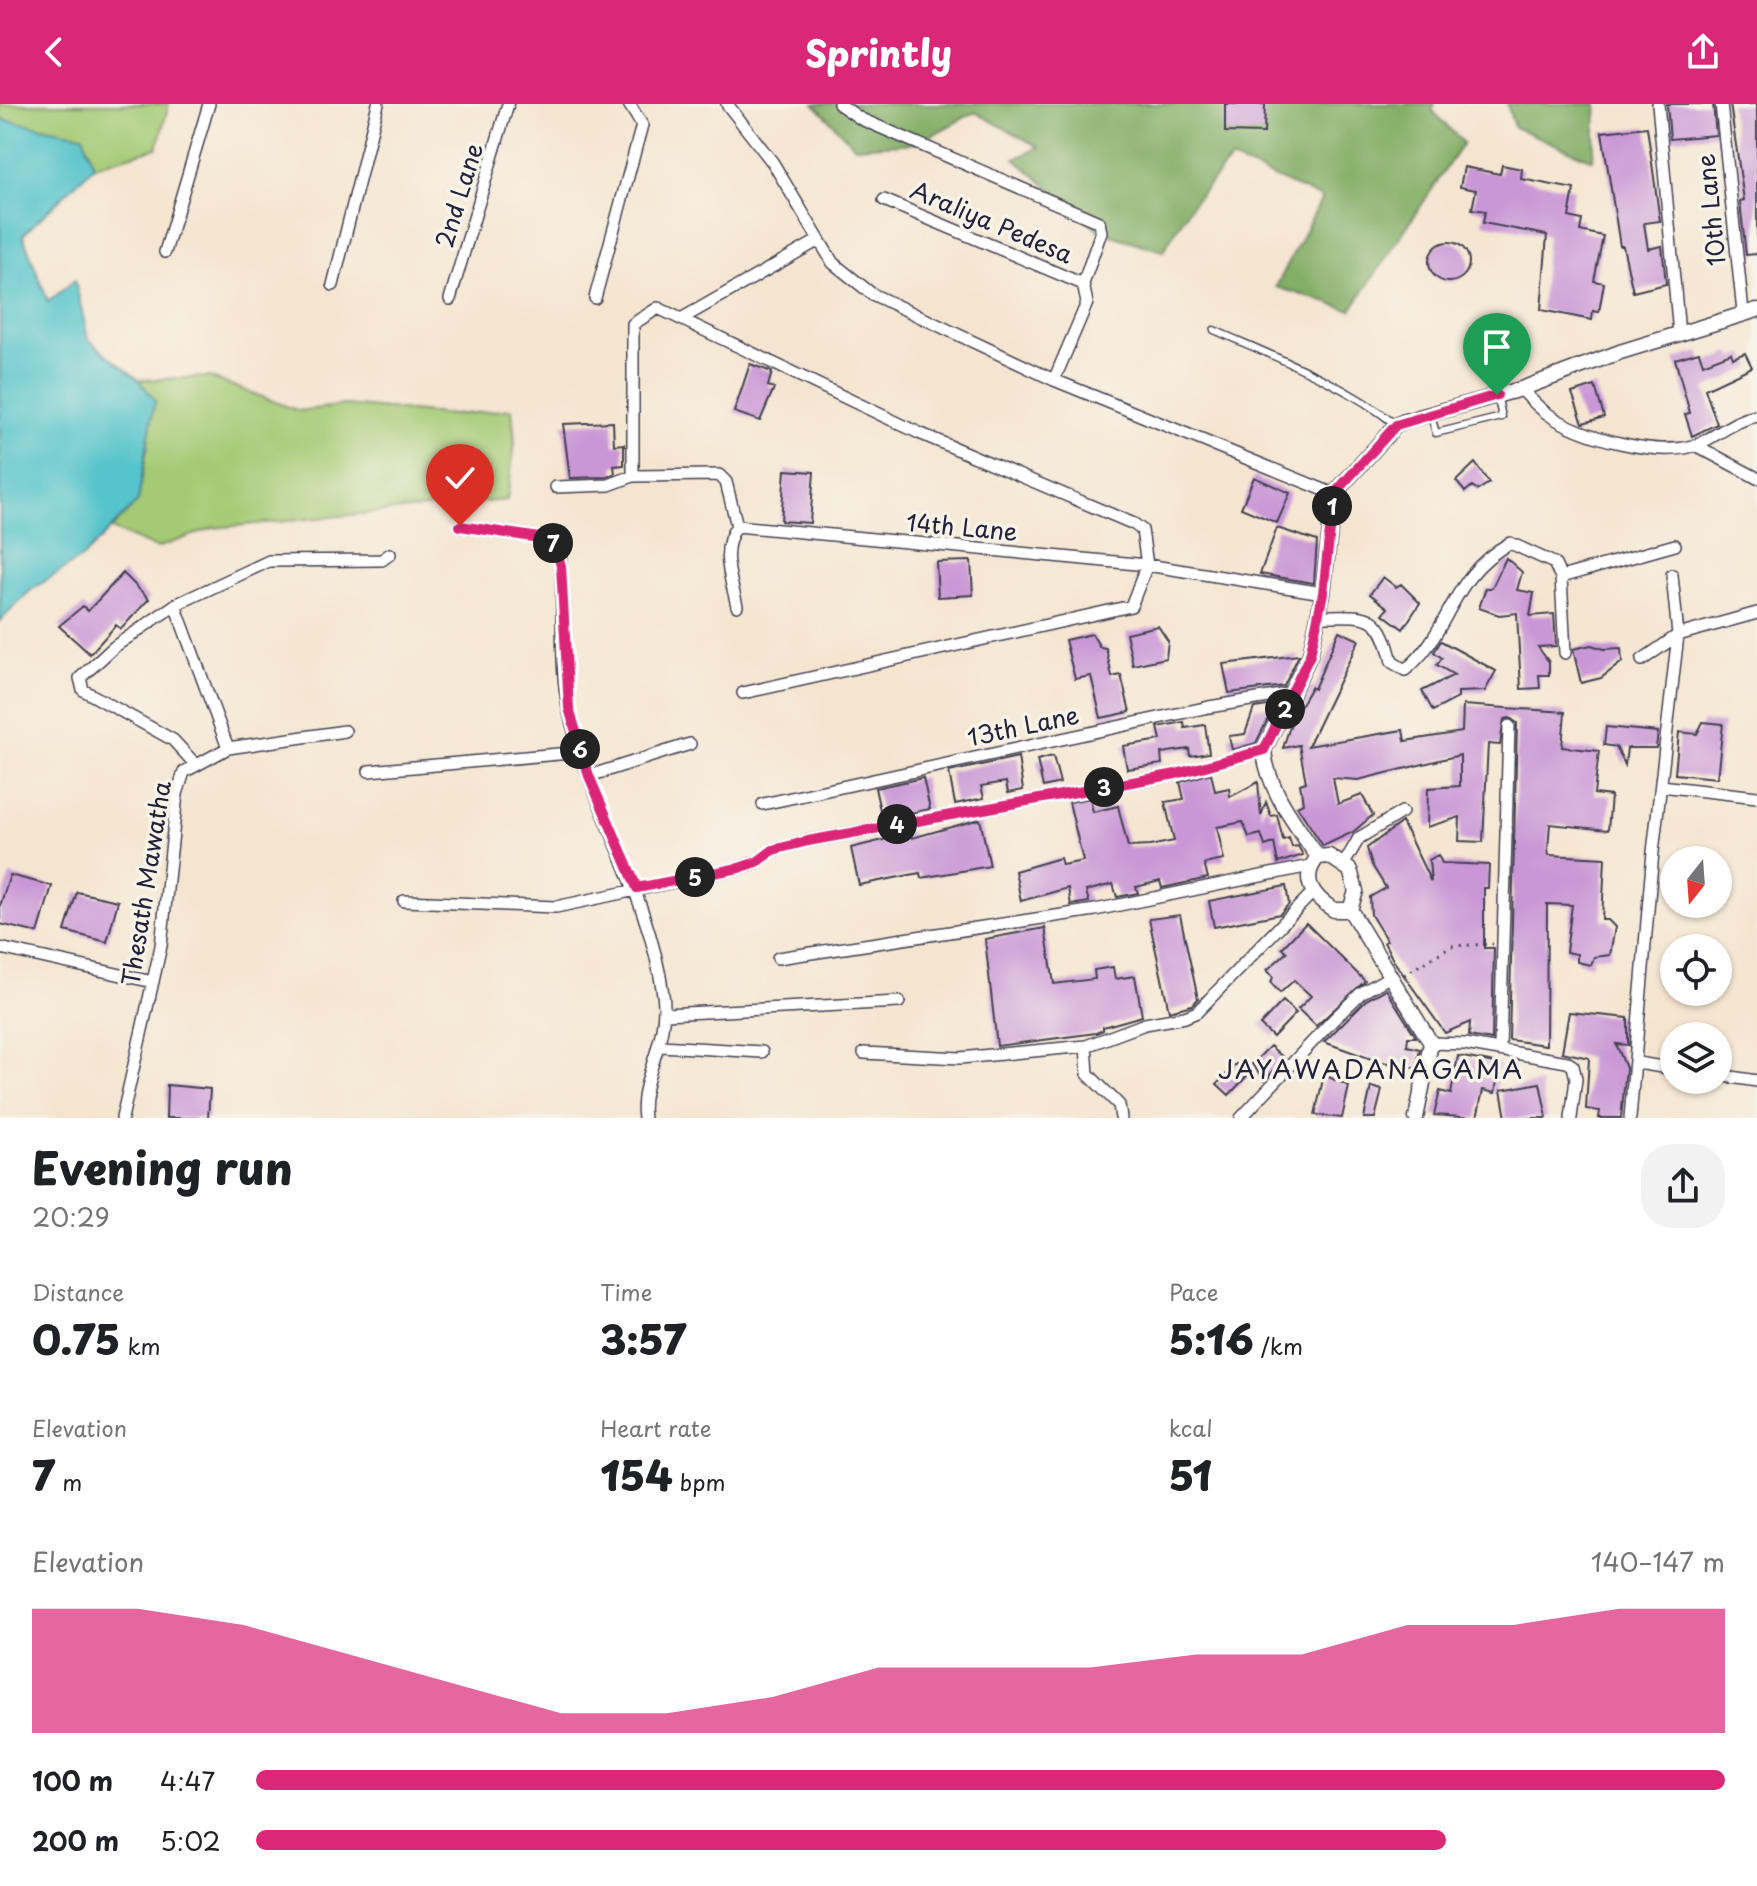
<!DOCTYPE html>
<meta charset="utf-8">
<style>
body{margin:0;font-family:"Playpen Sans",sans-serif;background:#f2f2f2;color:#202124;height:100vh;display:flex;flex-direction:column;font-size:30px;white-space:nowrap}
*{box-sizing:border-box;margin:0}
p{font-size:26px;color:#757577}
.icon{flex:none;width:44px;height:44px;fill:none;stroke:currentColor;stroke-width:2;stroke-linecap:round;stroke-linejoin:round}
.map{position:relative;height:1014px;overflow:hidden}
.details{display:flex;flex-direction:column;background:#fff;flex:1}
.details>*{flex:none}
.needle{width:52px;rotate:197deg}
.fabs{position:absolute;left:1660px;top:742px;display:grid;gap:16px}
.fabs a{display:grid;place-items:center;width:72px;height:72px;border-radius:50%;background:#fff;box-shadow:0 2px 6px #0004;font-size:40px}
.pin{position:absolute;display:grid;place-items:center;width:68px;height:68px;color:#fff;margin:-82px -34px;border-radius:50% 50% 50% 0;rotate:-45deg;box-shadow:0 0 8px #0007}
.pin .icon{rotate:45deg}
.km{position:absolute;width:40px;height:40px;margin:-20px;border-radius:50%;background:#222;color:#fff;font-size:22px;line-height:40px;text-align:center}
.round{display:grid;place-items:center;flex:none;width:84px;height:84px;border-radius:32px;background:#f2f2f2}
.head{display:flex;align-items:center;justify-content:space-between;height:136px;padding:0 32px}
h1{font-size:44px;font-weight:800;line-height:60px}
.stats{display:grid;grid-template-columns:repeat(3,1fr);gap:12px;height:136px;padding:8px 32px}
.stats div{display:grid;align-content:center}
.stats b{font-size:40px;font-weight:800}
.stats small{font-size:22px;font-weight:400}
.stats p{font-size:22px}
.chart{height:224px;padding:16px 32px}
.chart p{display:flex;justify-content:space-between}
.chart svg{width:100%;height:144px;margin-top:8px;fill:#db2777;opacity:.7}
ul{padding:0 32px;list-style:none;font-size:26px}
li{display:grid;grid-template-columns:128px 96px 1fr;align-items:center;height:60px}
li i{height:20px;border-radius:10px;background:#db2777}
header{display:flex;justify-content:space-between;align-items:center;height:104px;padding:0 32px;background:#db2777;color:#fff;font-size:36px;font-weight:800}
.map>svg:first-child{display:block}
.green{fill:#a4ca75;stroke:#637658;stroke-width:2}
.forest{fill:#83ae66;stroke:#526850;stroke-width:2}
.water{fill:#57c4cb;stroke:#3c7383;stroke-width:2}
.building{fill:#c996d6}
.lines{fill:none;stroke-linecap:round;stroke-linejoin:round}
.service-casing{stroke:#423f51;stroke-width:9}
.minor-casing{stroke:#423f51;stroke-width:14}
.tertiary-casing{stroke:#423f51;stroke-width:17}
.path{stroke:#423f51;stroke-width:3;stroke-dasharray:2 6;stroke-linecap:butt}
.service{stroke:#fff;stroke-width:6}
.minor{stroke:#fff;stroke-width:11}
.tertiary{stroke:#fff;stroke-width:14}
.route-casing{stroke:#fff;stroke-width:16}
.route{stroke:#db2777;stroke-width:10}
.labels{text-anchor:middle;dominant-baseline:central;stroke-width:7;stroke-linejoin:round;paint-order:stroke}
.street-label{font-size:24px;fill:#22223b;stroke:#f7f3e8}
.neighbourhood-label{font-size:26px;letter-spacing:2px;fill:#22223b;stroke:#f7f3e8}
</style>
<header><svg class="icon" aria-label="back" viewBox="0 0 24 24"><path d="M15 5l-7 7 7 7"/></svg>Sprintly<svg class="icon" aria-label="share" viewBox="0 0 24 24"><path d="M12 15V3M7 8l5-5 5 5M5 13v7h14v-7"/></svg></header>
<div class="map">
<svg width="1757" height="1014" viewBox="0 0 1757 1014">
<rect width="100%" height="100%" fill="#f7f3e8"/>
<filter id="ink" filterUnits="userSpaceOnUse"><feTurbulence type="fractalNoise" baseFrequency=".0125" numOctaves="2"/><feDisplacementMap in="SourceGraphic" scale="16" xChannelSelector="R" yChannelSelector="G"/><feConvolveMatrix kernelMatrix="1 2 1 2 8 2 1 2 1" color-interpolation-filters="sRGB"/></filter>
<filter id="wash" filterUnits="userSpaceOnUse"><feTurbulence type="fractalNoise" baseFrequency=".006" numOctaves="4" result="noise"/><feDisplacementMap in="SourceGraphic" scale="32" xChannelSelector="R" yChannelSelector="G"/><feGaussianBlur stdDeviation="1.8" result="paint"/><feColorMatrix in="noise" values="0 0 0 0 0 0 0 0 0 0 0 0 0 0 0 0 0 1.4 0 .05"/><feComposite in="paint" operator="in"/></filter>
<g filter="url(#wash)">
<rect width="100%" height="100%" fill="#f5e5d0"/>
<!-- green -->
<path class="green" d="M 0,0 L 169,0 L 157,44 L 94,62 L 83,31 L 0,15 Z
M 209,273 L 299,307 L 345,301 L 453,311 L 512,305 L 515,339 L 507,396 L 213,424 L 157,444 L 111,425 L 138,397 L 155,296 L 139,276 Z"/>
<!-- forest -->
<path class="forest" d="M 814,0 L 1435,0 L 1432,6 L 1463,39 L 1351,206 L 1276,183 L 1322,94 L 1231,55 L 1193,99 L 1163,147 L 1101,128 L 1015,55 L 1039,43 L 975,8 L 917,39 L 855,43 Z
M 1507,0 L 1597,0 L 1593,56 L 1514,23 Z"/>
<!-- water -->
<path class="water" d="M 0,15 L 83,31 L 94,62 L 23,131 L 48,198 L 75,176 L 88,235 L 139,276 L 155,296 L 138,397 L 83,453 L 31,486 L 0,517 Z"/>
<g id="blocks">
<!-- building -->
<path class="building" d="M 1225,0 L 1265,0 L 1264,29 L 1225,28 Z
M 1667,0 L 1713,0 L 1716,31 L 1670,35 Z
M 1730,0 L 1757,0 L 1757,150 L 1746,151 L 1740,97 L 1744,96 Z
M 1647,23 L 1660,117 L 1644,119 L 1648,145 L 1662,142 L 1666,180 L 1633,188 L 1623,142 L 1620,142 L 1602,28 Z
M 1502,61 L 1522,65 L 1521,75 L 1574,85 L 1569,113 L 1582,116 L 1580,127 L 1603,132 L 1594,177 L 1604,179 L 1599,208 L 1593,207 L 1592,216 L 1541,206 L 1547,131 L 1483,119 L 1485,107 L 1472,105 L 1476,86 L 1460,83 L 1464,63 L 1500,70 Z
M1429 158a20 20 0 1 1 40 0a20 20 0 1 1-40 0Z
M 1699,248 L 1703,260 L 1731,249 L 1733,254 L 1745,249 L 1752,263 L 1705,285 L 1717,320 L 1692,332 L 1685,310 L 1690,309 L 1675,255 Z
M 750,260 L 772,268 L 768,282 L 774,284 L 760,317 L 734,308 Z
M 1595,282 L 1604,313 L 1583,319 L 1572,289 Z
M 613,318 L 614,341 L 624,340 L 624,361 L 614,362 L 615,370 L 607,373 L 570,374 L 563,320 Z
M 1475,359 L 1489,379 L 1478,386 L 1472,382 L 1465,388 L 1456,377 Z
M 785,366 L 814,368 L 810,419 L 781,417 Z
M 1254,373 L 1290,389 L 1277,419 L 1241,404 Z
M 1277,424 L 1317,437 L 1314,479 L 1260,470 Z
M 1506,454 L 1522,468 L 1517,486 L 1534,489 L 1530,512 L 1554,510 L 1556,542 L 1538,543 L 1549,558 L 1549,571 L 1539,571 L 1540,584 L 1521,585 L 1517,509 L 1499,511 L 1479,504 L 1486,484 L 1492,484 Z
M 971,457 L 973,491 L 938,493 L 936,458 Z
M 123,469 L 149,495 L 121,525 L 116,521 L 90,550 L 59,522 L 83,502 L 88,507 Z
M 1383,473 L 1396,483 L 1401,480 L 1420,499 L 1403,525 L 1383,510 L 1388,504 L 1370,490 Z
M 1158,522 L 1168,537 L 1166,554 L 1133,561 L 1126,529 Z
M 1339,527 L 1359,536 L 1308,642 L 1403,626 L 1405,637 L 1462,628 L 1463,601 L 1565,608 L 1562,643 L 1599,647 L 1594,690 L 1611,692 L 1608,726 L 1550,720 L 1548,745 L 1549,751 L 1605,754 L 1602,816 L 1608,816 L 1615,823 L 1610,851 L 1594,853 L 1591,861 L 1577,858 L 1577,850 L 1566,848 L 1572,801 L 1547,800 L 1546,941 L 1509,936 L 1517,619 L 1510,614 L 1504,615 L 1500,641 L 1488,640 L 1483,738 L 1459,737 L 1460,713 L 1427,723 L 1428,684 L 1460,682 L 1460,651 L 1358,676 L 1333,674 L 1338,700 L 1362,691 L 1373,711 L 1353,728 L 1323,742 L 1297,702 L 1303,699 L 1300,680 L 1306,678 L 1299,641 L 1283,644 L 1292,616 L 1311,583 L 1314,585 Z
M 1092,530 L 1100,543 L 1106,544 L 1112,573 L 1121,571 L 1130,608 L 1101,614 L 1091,572 L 1075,575 L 1065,536 Z
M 1441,537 L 1496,567 L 1485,587 L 1458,588 L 1458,594 L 1433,607 L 1422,587 L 1454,571 L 1437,561 L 1442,554 L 1434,548 Z
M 1591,541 L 1604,545 L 1621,544 L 1622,558 L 1601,574 L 1581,579 L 1573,545 Z
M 1299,551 L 1284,582 L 1229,589 L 1223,560 Z
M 1275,601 L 1256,639 L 1232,646 L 1229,632 L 1245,630 L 1254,604 Z
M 1184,618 L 1185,624 L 1205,621 L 1209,649 L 1190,652 L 1189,645 L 1161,649 L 1162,660 L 1127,665 L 1123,642 L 1161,636 L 1158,623 Z
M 1703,618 L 1723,620 L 1717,674 L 1675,670 L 1679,628 L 1697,630 Z
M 1606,623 L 1658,628 L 1656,644 L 1627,644 L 1625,661 L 1616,643 L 1604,641 Z
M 1053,652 L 1060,679 L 1043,683 L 1037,656 Z
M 1018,653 L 1023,686 L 1008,689 L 1006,678 L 981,682 L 984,694 L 955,700 L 949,668 Z
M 1211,669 L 1215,687 L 1229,684 L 1230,693 L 1258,678 L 1261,712 L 1266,698 L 1271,712 L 1277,711 L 1283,736 L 1289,734 L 1292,743 L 1298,742 L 1303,751 L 1278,759 L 1274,739 L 1265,742 L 1261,730 L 1249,733 L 1243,718 L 1217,723 L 1224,756 L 1204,760 L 1208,774 L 1162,784 L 1160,777 L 1136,783 L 1138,789 L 1117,793 L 1113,780 L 1086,787 L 1089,798 L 1071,801 L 1068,784 L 1021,797 L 1015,767 L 1060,754 L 1062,761 L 1083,757 L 1069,698 L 1090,694 L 1093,708 L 1118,702 L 1128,743 L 1150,742 L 1174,737 L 1165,698 L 1184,695 L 1180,678 Z
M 923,674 L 930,705 L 882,715 L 875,684 Z
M 980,715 L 990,762 L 921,774 L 920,769 L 859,781 L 851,744 L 887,735 L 886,731 L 910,727 L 912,734 Z
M 1402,718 L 1431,778 L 1429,756 L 1438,751 L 1442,759 L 1489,761 L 1488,784 L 1484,784 L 1484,844 L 1494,844 L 1492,936 L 1469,932 L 1470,918 L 1445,929 L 1393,856 L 1384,838 L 1387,837 L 1371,811 L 1370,793 L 1386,784 L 1372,761 L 1367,744 Z
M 10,771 L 52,782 L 38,829 L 0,820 L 0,802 Z
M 1286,782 L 1289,800 L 1280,810 L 1214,823 L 1209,797 Z
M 77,788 L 118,797 L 107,838 L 65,827 Z
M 1180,811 L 1198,895 L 1192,901 L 1169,907 L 1149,815 Z
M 1306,819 L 1365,877 L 1316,922 L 1298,905 L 1311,892 L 1294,876 L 1280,889 L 1271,879 L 1273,873 L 1267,866 L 1287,848 L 1282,844 Z
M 1045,824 L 1054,880 L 1095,875 L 1094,866 L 1113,863 L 1115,875 L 1135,872 L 1142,912 L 1103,923 L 1103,926 L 1096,929 L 997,942 L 985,835 Z
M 1386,885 L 1416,933 L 1408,933 L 1407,942 L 1420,945 L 1416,964 L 1377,957 L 1324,938 L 1366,896 Z
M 1283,897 L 1296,909 L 1273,933 L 1260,921 Z
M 1569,908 L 1628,914 L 1628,941 L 1616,940 L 1626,964 L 1621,1014 L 1599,1014 L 1600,1007 L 1586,1005 L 1589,954 L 1562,948 Z
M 1270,942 L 1285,955 L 1265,976 L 1252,960 Z
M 1458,952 L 1500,960 L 1495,989 L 1483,986 L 1477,1014 L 1434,1011 L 1440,987 L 1451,990 Z
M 1236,960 L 1248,971 L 1229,991 L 1217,980 Z
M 1324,971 L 1349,982 L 1342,1014 L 1315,1011 Z
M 1540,979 L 1547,1014 L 1506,1014 L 1501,986 Z
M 167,981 L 210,985 L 208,1014 L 166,1014 Z
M 1371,983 L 1382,986 L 1375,1014 L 1364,1014 Z"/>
</g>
</g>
<g filter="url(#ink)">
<use href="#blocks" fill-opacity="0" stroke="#423f51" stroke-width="2"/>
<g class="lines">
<!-- service casing -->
<g class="service-casing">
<path id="service" d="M 1214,226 C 1275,253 1344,279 1396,321
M 1431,312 L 1436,329 L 1502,313 L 1497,291"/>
</g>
<!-- minor casing -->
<g class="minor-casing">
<path id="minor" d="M 727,0 L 773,59 L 833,159 L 872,190 L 1054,276 L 1334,390
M 839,0 L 861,15 L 1099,118 L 1101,128 L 1083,180 L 1087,199 L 1054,276
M 1658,0 L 1679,230
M 1721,0 L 1743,208
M 884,96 L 1083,180
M 165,148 L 209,0
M 333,181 L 378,0
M 595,194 L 642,21 L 629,0
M 450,195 L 508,0
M 681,215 L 819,136
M 1521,285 C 1529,293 1538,304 1548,310 C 1579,333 1659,354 1696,341 C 1718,332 1733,316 1757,312
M 1695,341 L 1757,374
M 633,372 L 633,220 L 658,204 L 919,329 L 1134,420 L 1142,426 L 1147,461 L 1131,502 L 743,589
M 556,383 L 609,381 L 633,372 L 719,371 L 726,378 L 737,422 L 1147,461 L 1323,489
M 460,422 L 546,435 L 555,440 L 560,450 C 564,497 559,564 569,608 C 592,705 649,790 663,890 C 670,938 638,976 644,1014
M 1561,473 L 1675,441
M 175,501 L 228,644
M 737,502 C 731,474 719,446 737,422
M 1319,512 C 1368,512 1380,506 1392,558 L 1405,566 C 1451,530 1448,473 1510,439 L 1554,459 L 1561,473 L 1565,549
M 1642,556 L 1678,531 L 1757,509
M 195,660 L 173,636 L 83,586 L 80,574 L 114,543 L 175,501 L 269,457 L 382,456 L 390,450
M 369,667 L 581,648
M 589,672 L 690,640
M 1661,682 L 1757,693
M 763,700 L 1209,603 L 1293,589
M 1344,760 L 1359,734 L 1402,708
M 404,797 L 556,803 L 739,764 L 757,758 L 773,746 L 808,737 L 1176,670 L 1264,646
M 0,844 L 153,878
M 778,854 L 1095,806 L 1310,762
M 665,910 L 899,898
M 1431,939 L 1465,940 L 1567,958 L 1573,962 L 1576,975 L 1571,1014
M 661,942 L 762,948
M 1086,942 L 1088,970 L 1119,1001 L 1121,1014
M 1500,946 L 1509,622
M 864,949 L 960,954 L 1086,942 L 1145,920 L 1185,913 L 1197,908 L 1313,788
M 1638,959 L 1674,965
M 1718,971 L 1757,977
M 122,1014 L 161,842 L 177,690 L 184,668 L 228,644 L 345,627
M 1241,1014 L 1333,916 L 1361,889 L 1391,872
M 1630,1014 L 1653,748 L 1678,531 L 1672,471"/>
</g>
<!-- tertiary casing -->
<g class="tertiary-casing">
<path id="tertiary" d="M 1318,753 C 1296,721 1267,685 1264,646 L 1310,551 L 1323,489 L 1334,390 L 1396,321 L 1405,317 L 1521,285 L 1620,248 L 1757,206
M 1318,753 C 1299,775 1313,793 1334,806 L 1350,806
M 1318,753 L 1329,752 L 1350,766 L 1356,787 L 1350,806
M 1350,806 L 1431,939 L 1416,1014"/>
</g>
<!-- path -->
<path class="path" d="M 1404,871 L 1451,842 L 1493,840"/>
<!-- service -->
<use href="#service" class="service"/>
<!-- minor -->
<use href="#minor" class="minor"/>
<!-- tertiary -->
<use href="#tertiary" class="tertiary"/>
</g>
</g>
<g class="lines" filter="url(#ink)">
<!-- route casing -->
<g class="route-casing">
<path id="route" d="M 460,422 L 546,435 L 555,440 L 561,462 L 569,604 L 589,672 L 637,784 L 739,764 L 757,758 L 773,746 L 808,737 L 1176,670 L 1264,646 L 1310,551 L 1323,489 L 1334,390 L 1396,321 L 1497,291"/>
</g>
<!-- route -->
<use href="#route" class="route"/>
</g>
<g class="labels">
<!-- street labels -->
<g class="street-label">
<text transform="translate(458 91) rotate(-73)">2nd Lane</text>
<text transform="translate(1710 106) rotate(-96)">10th Lane</text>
<text transform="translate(992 117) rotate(23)">Araliya Pedesa</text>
<text transform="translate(962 422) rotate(5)">14th Lane</text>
<text transform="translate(1023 621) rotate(-12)">13th Lane</text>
<text transform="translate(145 779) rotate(-81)">Thesath Mawatha</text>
</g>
<!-- neighbourhood labels -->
<g class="neighbourhood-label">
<text x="1371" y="964">JAYAWADANAGAMA</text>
</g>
</g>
</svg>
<div class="fabs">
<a><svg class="needle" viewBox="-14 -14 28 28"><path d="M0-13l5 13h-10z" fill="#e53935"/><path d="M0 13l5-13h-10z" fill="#757577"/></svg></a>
<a><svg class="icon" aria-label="locate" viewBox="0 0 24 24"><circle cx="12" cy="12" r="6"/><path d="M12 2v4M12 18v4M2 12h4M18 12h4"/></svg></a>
<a><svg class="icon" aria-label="layers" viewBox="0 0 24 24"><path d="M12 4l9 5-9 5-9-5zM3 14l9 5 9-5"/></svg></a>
</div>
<div class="pin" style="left:1497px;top:291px;background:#1e9e55"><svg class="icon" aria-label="arrive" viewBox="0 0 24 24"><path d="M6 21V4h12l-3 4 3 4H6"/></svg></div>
<div class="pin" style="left:460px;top:422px;background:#d93025"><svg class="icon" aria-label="check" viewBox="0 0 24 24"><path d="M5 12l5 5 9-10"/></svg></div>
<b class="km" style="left:1332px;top:402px">1</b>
<b class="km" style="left:1285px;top:605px">2</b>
<b class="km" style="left:1104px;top:683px">3</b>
<b class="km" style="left:897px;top:720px">4</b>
<b class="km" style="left:695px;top:773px">5</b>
<b class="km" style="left:580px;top:645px">6</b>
<b class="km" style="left:553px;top:439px">7</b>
</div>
<section class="details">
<div class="head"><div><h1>Evening run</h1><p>20:29</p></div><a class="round"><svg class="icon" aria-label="share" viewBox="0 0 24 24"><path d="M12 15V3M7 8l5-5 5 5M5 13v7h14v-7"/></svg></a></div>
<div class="stats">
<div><p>Distance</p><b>0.75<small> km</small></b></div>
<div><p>Time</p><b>3:57</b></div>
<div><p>Pace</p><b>5:16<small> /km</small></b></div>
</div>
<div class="stats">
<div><p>Elevation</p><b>7<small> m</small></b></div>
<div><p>Heart rate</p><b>154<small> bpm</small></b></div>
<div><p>kcal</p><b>51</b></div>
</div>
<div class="chart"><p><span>Elevation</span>140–147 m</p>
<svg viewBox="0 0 160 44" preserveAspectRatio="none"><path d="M0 44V6L10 6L20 11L30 20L40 29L50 38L60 38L70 33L80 24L90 24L100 24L110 20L120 20L130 11L140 11L150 6L160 6V44z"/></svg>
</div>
<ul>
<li><b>100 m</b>4:47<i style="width:100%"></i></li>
<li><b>200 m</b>5:02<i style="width:81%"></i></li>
</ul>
</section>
